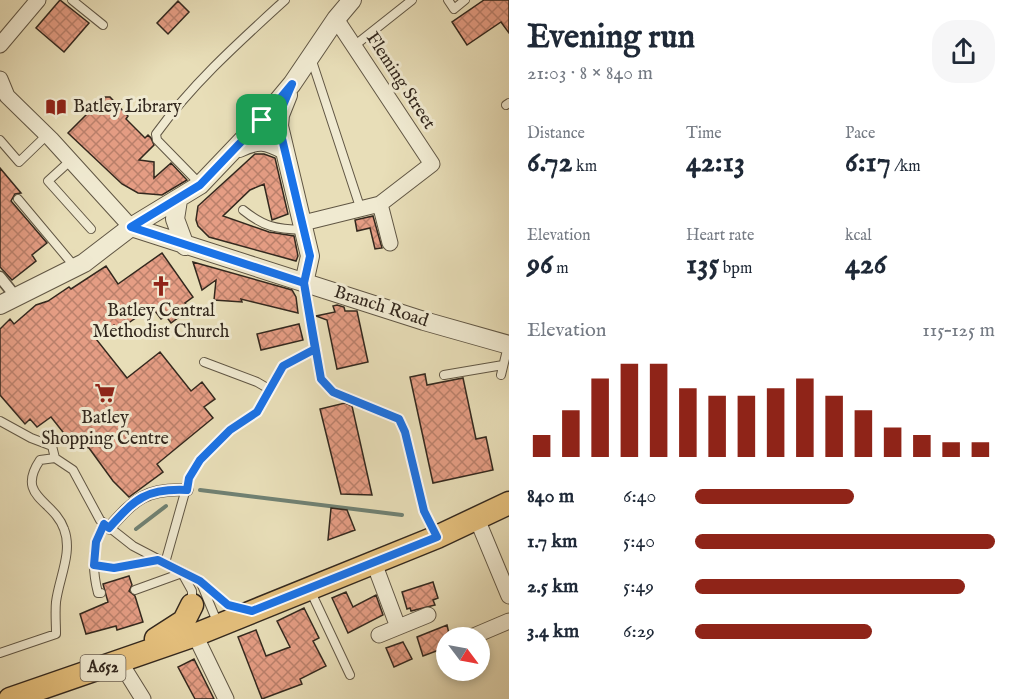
<!DOCTYPE html>
<meta charset="utf-8">
<style>
body{margin:0;font-family:"IM FELL English",serif;background:#f6f6f7;color:#1f2937;height:100vh;display:flex;flex-direction:column;font-size:22px;white-space:nowrap}
*{box-sizing:border-box;margin:0}
p{font-size:20px;color:#747a83}
.icon{flex:none;width:33px;height:33px;fill:none;stroke:currentColor;stroke-width:2;stroke-linecap:round;stroke-linejoin:round}
.map{position:relative;flex:1;overflow:hidden}
.drawer{display:flex;flex-direction:column;background:#fff;width:504px}
.drawer>*{flex:none}
.needle{width:39px;rotate:122deg}
.fabs{position:absolute;left:436px;top:627px;display:grid;gap:12px}
.fabs a{display:grid;place-items:center;width:54px;height:54px;border-radius:50%;background:#fff;box-shadow:0 3px 9px #0003;font-size:30px}
.pin{position:absolute;display:grid;place-items:center;width:51px;height:51px;color:#fff;margin:-26px;border-radius:12px;box-shadow:0 3px 9px #0006}
.round{display:grid;place-items:center;flex:none;width:63px;height:63px;border-radius:24px;background:#f6f6f7}
.head{display:flex;align-items:center;justify-content:space-between;height:102px;padding:0 18px}
h1{font-size:33px;font-weight:800;line-height:45px}
.stats{display:grid;grid-template-columns:repeat(3,1fr);gap:9px;height:102px;padding:6px 18px}
.stats div{display:grid;align-content:center}
.stats b{font-size:30px;font-weight:800}
.stats small{font-size:16px;font-weight:400}
.stats p{font-size:16px}
.chart{height:168px;padding:12px 18px}
.chart p{display:flex;justify-content:space-between}
.chart svg{width:100%;height:108px;margin-top:6px;stroke:#8f2418;stroke-width:6}
ul{padding:0 18px;list-style:none;font-size:20px}
li{display:grid;grid-template-columns:96px 72px 1fr;align-items:center;height:45px}
li i{height:15px;border-radius:8px;background:#8f2418}
main{display:flex;flex:1;min-height:0}
.map>svg:first-child{display:block}
.lines{fill:none;stroke-linecap:round;stroke-linejoin:round}
.stream{stroke:#708173;stroke-width:4}
.building{fill:url(#building-cross-hatch);stroke:#33281e;stroke-width:1.5}
.service-casing{stroke:#605644;stroke-width:10}
.pedestrian-casing{stroke:#605644;stroke-width:13}
.minor-casing{stroke:#605644;stroke-width:17}
.tertiary-casing{stroke:#605644;stroke-width:20}
.primary-casing{stroke:#33281e;stroke-width:25}
.service{stroke:#f0ead1;stroke-width:8}
.pedestrian{stroke:#f0ead1;stroke-width:10}
.minor{stroke:#f0ead1;stroke-width:15}
.tertiary{stroke:#f0ead1;stroke-width:18}
.primary{stroke:#e4bf7c;stroke-width:22}
.route-casing{stroke:#fff;stroke-width:12}
.route{stroke:#1a73e8;stroke-width:8}
.labels{text-anchor:middle;dominant-baseline:central;stroke-width:6;stroke-linejoin:round;paint-order:stroke}
.shield{fill:#f0ead1;stroke:#6c6254;stroke-width:1.5}
.shield-label{font-size:16px;font-weight:bold;fill:#33281e}
.street-label{font-size:18px;fill:#33281e;stroke:#f0ead1}
.poi-label{font-size:18px;fill:#33281e;stroke:#f0ead1}
</style>
<main>
<div class="map">
<svg width="509" height="699" viewBox="0 0 509 699">
<defs>
<pattern id="building-cross-hatch" width="8" height="8" patternUnits="userSpaceOnUse" patternTransform="scale(1.5)"><rect width="8" height="8" fill="#e59d84"/><path d="M0 0l8 8M0 8l8-8" fill="none" stroke="#ba806b"/></pattern>
</defs>
<rect width="100%" height="100%" fill="#e8deb8"/>
<filter id="stains"><feTurbulence type="fractalNoise" baseFrequency=".00333" numOctaves="4"/><feColorMatrix values="0 0 0 0 .2 0 0 0 0 .09 0 0 0 0 .02 0 0 0 .5 -.17"/></filter>
<radialGradient id="worn" r=".72"><stop offset=".6" stop-color="#630" stop-opacity="0"/><stop offset="1" stop-color="#630" stop-opacity=".3"/></radialGradient>
<g class="lines">
<!-- stream -->
<path class="stream" d="M 200,490 L 402,515
M 136,529 L 166,506"/>
</g>
<!-- building -->
<path class="building" d="M 60,0 L 89,23 L 64,52 L 36,28 Z
M 484,0 L 509,0 L 509,33 L 501,22 L 467,45 L 452,22 Z
M 178,1 L 189,12 L 168,34 L 157,23 Z
M 104,97 L 110,97 L 128,116 L 126,119 L 145,138 L 148,135 L 151,138 L 154,145 L 139,160 L 154,162 L 154,178 L 171,163 L 187,180 L 162,195 L 138,193 L 122,184 L 68,133 Z
M 255,154 L 264,154 L 275,158 L 288,214 L 272,220 L 264,184 L 250,190 L 223,216 L 269,232 L 294,236 L 298,256 L 296,261 L 209,237 L 198,226 L 196,220 L 198,206 Z
M 0,168 L 21,193 L 15,194 L 11,201 L 47,243 L 32,255 L 36,261 L 12,280 L 0,267 Z
M 373,216 L 382,248 L 375,249 L 370,228 L 357,231 L 355,220 Z
M 162,253 L 193,297 L 185,303 L 190,309 L 171,323 L 166,316 L 161,319 L 152,307 L 118,330 L 114,325 L 96,339 L 127,378 L 160,352 L 191,391 L 202,382 L 215,399 L 204,407 L 213,418 L 157,464 L 163,472 L 129,497 L 113,481 L 89,448 L 74,446 L 51,417 L 37,427 L 30,419 L 25,424 L 0,395 L 0,329 L 10,319 L 14,324 L 36,305 L 48,301 L 69,287 L 71,289 L 106,266 L 118,284 Z
M 193,262 L 292,290 L 296,297 L 298,313 L 241,299 L 242,302 L 214,300 L 216,280 L 202,290 Z
M 337,305 L 344,307 L 345,311 L 357,311 L 368,362 L 337,369 L 327,320 L 316,316 L 335,312 L 333,306 Z
M 299,324 L 303,340 L 261,350 L 257,334 Z
M 425,374 L 427,385 L 463,378 L 476,439 L 486,437 L 493,470 L 433,483 L 410,377 Z
M 345,403 L 352,406 L 372,495 L 341,494 L 320,409 Z
M 331,508 L 347,510 L 355,530 L 328,540 Z
M 129,576 L 132,585 L 129,591 L 135,596 L 143,622 L 117,630 L 116,626 L 86,634 L 80,614 L 108,602 L 103,584 Z
M 433,582 L 438,598 L 433,600 L 435,605 L 411,611 L 410,608 L 407,609 L 402,592 Z
M 346,592 L 353,607 L 376,595 L 383,615 L 348,633 L 332,598 Z
M 304,608 L 319,638 L 313,641 L 326,666 L 300,679 L 302,684 L 262,699 L 238,637 L 256,630 L 266,656 L 290,647 L 277,621 Z
M 447,625 L 450,638 L 447,638 L 447,647 L 423,656 L 417,637 Z
M 403,642 L 412,659 L 394,667 L 386,648 Z
M 194,659 L 214,699 L 195,699 L 178,667 Z"/>
<g class="lines">
<!-- service casing -->
<g class="service-casing">
<path id="service" d="M 72,0 L 103,25
M 448,0 L 454,9 L 465,0
M 354,46 L 412,0
M 311,58 L 361,210
M 506,105 L 509,103
M 0,140 L 19,162 L 47,135
M 70,161 L 48,181 L 91,229
M 200,184 L 157,140 L 156,134 C 193,83 239,42 285,0
M 18,199 L 75,267
M 243,210 C 264,227 276,229 303,230
M 304,284 L 321,379 L 333,392 L 399,419 L 405,432 L 424,511 L 437,536
M 204,362 L 257,382 L 269,389
M 444,375 L 503,365
M 501,375 L 508,346
M 0,421 L 31,438 L 52,446 L 55,458
M 165,563 L 189,478 L 200,460 L 229,430 L 257,412 L 283,366 L 315,349
M 94,566 L 114,568 L 158,559
M 182,573 L 192,591 L 192,602
M 201,583 L 218,624
M 135,590 L 182,573
M 310,590 L 350,675
M 101,593 L 98,593 C 92,570 92,545 104,523
M 0,653 L 56,634 C 56,624 55,612 56,602 C 59,578 73,552 64,529 C 54,500 15,497 40,460 L 55,458 L 73,470 L 100,520 L 133,546 L 200,581 L 228,605 L 243,609"/>
</g>
<!-- pedestrian casing -->
<g class="pedestrian-casing">
<path id="pedestrian" d="M 0,277 L 16,297
M 109,528 C 135,499 146,488 187,490"/>
</g>
<!-- minor casing -->
<g class="minor-casing">
<path id="minor" d="M 0,45 L 38,0
M 0,79 L 7,96 L 51,139 L 131,227
M 380,204 L 390,243
M 303,223 L 380,204 L 432,164 L 336,19
M 477,519 L 509,596
M 374,563 L 398,627
M 195,635 L 226,699
M 379,635 L 428,615
M 469,638 L 509,621
M 120,662 L 143,699"/>
</g>
<!-- tertiary casing -->
<g class="tertiary-casing">
<path id="tertiary" d="M 288,95 L 280,115 L 279,126 L 310,256 L 304,283
M 239,148 C 258,139 266,140 284,150
M 178,200 L 175,219 L 185,246
M 131,227 L 424,321 L 509,345
M 0,305 L 84,263 L 131,227 L 200,185 L 262,120 L 292,84 L 336,19 L 352,0"/>
</g>
<!-- primary casing -->
<g class="primary-casing">
<path id="primary" d="M 156,639 L 184,621 L 192,605
M 10,699 L 195,635 L 437,537 L 509,503"/>
</g>
<!-- service -->
<use href="#service" class="service"/>
<!-- pedestrian -->
<use href="#pedestrian" class="pedestrian"/>
<!-- minor -->
<use href="#minor" class="minor"/>
<!-- tertiary -->
<use href="#tertiary" class="tertiary"/>
<!-- primary -->
<use href="#primary" class="primary"/>
</g>
<g class="lines">
<!-- route casing -->
<g class="route-casing">
<path id="route" d="M 262,120 L 200,185 L 131,227 L 304,283 L 315,349 L 283,366 L 257,412 L 230,430 L 200,460 L 189,478 L 187,490 C 146,488 135,499 109,528 L 104,524 L 96,542 L 94,565 L 114,568 L 158,560 L 200,581 L 228,605 L 252,611 L 437,537 L 424,511 L 405,432 L 399,419 L 333,392 L 321,379 L 304,283 L 310,256 L 279,126 L 279,115 L 292,84 L 262,120"/>
</g>
<!-- route -->
<use href="#route" class="route"/>
</g>
<!-- icons -->
<defs>
<g id="library-bare" transform="scale(1.62)"><path d="M-6-4Q-3-5.5-.7-3.5V5Q-3 3-6 4ZM6-4Q3-5.5 .7-3.5V5Q3 3 6 4Z" fill="#8f2418" stroke="#f0ead1" stroke-width="2.5" paint-order="stroke"/></g>
<g id="church-bare" transform="scale(1.62)"><path d="M-1.2-6h2.4v3.5h3.3v2.4h-3.3V6h-2.4V-.1h-3.3v-2.4h3.3Z" fill="#8f2418" stroke="#f0ead1" stroke-width="2.5" paint-order="stroke"/></g>
<g id="supermarket-bare" transform="scale(1.62)"><path d="M-6-5.5h2.5l.6 2H6L4.5 2H-2.5L-4.4-4H-6ZM-1.5 3.2a1.3 1.3 0 1 0 .1 0ZM3 3.2a1.3 1.3 0 1 0 .1 0Z" fill="#8f2418" stroke="#f0ead1" stroke-width="2.5" paint-order="stroke"/></g>
</defs>
<g fill-rule="evenodd">
<use href="#library-bare" x="56" y="107"/>
<use href="#church-bare" x="161" y="286"/>
<use href="#supermarket-bare" x="105" y="393"/>
</g>
<g class="labels">
<!-- shield labels -->
<rect class="shield" x="80.5" y="655" width="45" height="26" rx="4.5"/>
<g class="shield-label">
<text x="103" y="668">A652</text>
</g>
<!-- street labels -->
<g class="street-label">
<text transform="translate(400 81) rotate(57)">Fleming Street</text>
<text transform="translate(381 307) rotate(18)">Branch Road</text>
</g>
<!-- poi labels -->
<g class="poi-label">
<text x="73" y="107" text-anchor="start">Batley Library</text>
<text x="161" y="311">Batley Central<tspan x="161" dy="21">Methodist Church</tspan></text>
<text x="105" y="418">Batley<tspan x="105" dy="21">Shopping Centre</tspan></text>
</g>
</g>
<rect width="100%" height="100%" filter="url(#stains)"/>
<rect width="100%" height="100%" fill="url(#worn)"/>
</svg>
<div class="fabs">
<a><svg class="needle" viewBox="-14 -14 28 28"><path d="M0-13l5 13h-10z" fill="#e53935"/><path d="M0 13l5-13h-10z" fill="#747a83"/></svg></a>
</div>
<div class="pin" style="left:262px;top:120px;background:#1e9e55"><svg class="icon" aria-label="arrive" viewBox="0 0 24 24"><path d="M6 21V4h12l-3 4 3 4H6"/></svg></div>
</div>
<section class="drawer">
<div class="head"><div><h1>Evening run</h1><p>21:03 · 8 × 840 m</p></div><a class="round"><svg class="icon" aria-label="share" viewBox="0 0 24 24"><path d="M12 15V3M7 8l5-5 5 5M5 13v7h14v-7"/></svg></a></div>
<div class="stats">
<div><p>Distance</p><b>6.72<small> km</small></b></div>
<div><p>Time</p><b>42:13</b></div>
<div><p>Pace</p><b>6:17<small> /km</small></b></div>
</div>
<div class="stats">
<div><p>Elevation</p><b>96<small> m</small></b></div>
<div><p>Heart rate</p><b>135<small> bpm</small></b></div>
<div><p>kcal</p><b>426</b></div>
</div>
<div class="chart"><p><span>Elevation</span>115–125 m</p>
<svg viewBox="0 0 160 44" preserveAspectRatio="none"><path d="M5 44V35M15 44V25M25 44V12M35 44V6M45 44V6M55 44V16M65 44V19M75 44V19M85 44V16M95 44V12M105 44V19M115 44V25M125 44V32M135 44V35M145 44V38M155 44V38"/></svg>
</div>
<ul>
<li><b>840 m</b>6:40<i style="width:53%"></i></li>
<li><b>1.7 km</b>5:40<i style="width:100%"></i></li>
<li><b>2.5 km</b>5:49<i style="width:90%"></i></li>
<li><b>3.4 km</b>6:29<i style="width:59%"></i></li>
</ul>
</section>
</main>
